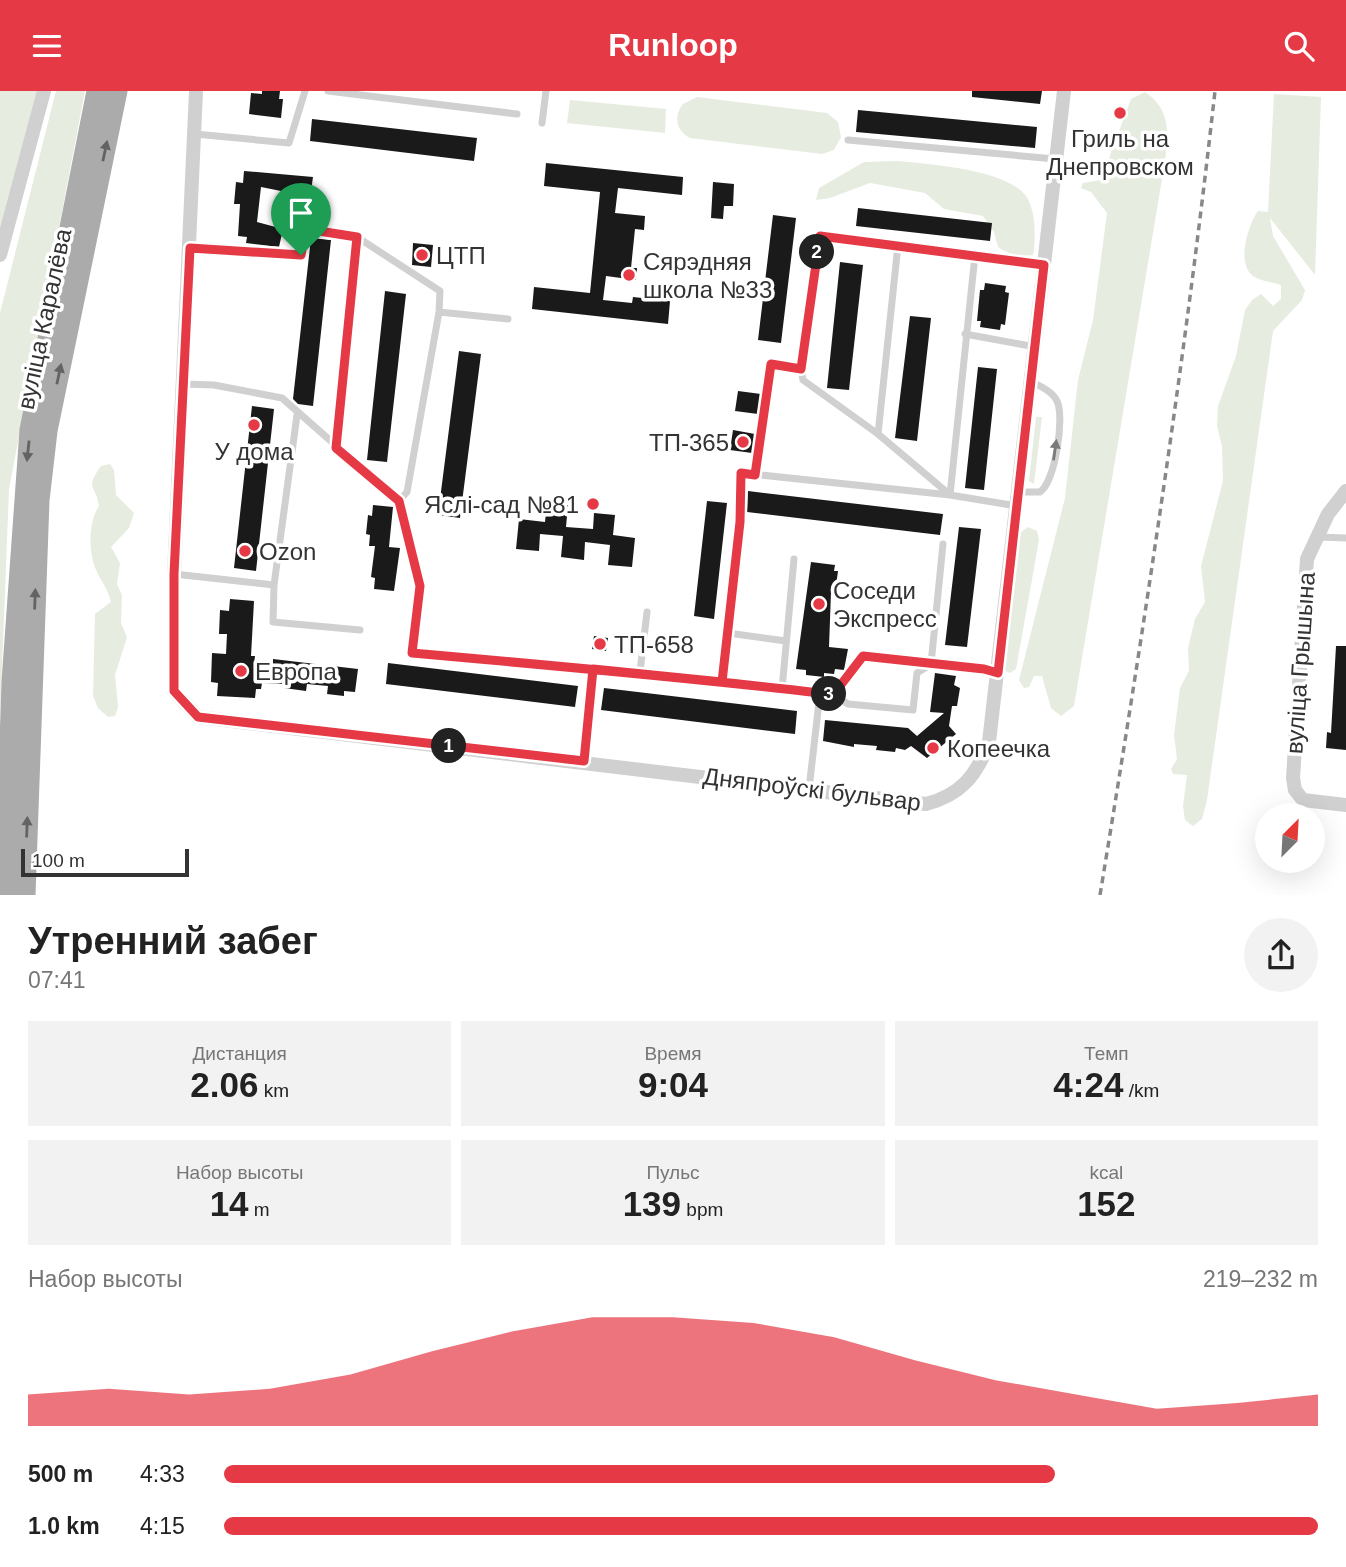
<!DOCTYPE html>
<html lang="ru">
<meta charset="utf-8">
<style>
body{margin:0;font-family:Helvetica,sans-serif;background:#f2f2f2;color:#222;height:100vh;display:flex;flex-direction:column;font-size:26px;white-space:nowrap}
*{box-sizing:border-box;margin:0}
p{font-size:23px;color:#767676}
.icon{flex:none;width:38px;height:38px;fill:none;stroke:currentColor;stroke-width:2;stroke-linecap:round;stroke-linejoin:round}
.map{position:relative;height:804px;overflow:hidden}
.drawer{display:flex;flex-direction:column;background:#fff;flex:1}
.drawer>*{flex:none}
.needle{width:46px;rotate:24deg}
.tools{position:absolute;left:1255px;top:712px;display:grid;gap:14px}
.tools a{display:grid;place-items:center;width:70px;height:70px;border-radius:50%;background:#fff;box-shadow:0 7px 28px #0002;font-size:35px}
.scale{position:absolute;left:21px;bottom:18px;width:168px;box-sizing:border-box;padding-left:7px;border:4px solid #333;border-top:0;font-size:19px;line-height:24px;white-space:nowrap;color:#333;-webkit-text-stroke:5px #fff;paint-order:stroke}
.pin{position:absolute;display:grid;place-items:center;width:60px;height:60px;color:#fff;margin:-72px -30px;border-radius:50% 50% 50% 0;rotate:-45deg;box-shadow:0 0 7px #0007}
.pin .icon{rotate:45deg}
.km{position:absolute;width:35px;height:35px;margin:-18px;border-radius:50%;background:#222;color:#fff;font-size:19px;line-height:35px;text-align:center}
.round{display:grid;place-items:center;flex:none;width:74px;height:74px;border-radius:37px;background:#f2f2f2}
.head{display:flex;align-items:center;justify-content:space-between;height:119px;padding:0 28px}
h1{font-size:38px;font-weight:600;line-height:52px}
.metrics{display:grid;grid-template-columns:repeat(3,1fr);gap:10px;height:119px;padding:7px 28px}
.metrics div{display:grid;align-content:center;border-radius:0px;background:#f2f2f2;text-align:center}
.metrics b{font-size:35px;font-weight:600}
.metrics small{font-size:19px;font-weight:400}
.metrics p{font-size:19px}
.chart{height:196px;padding:14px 28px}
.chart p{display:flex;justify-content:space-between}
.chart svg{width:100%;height:126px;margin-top:7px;fill:#e63946;opacity:.7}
ul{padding:0 28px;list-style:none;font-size:23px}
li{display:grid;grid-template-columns:112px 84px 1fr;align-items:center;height:52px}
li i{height:18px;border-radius:9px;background:#e63946}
header{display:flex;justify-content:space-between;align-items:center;height:91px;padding:0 28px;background:#e63946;color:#fff;font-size:32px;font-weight:600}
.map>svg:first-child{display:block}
.green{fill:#e6ecdf}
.building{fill:#1a1a1a}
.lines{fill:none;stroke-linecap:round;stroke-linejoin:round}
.lane{stroke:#d0d0d0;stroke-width:7}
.street{stroke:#d0d0d0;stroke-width:14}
.primary{stroke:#ababab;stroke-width:21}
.rail{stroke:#888;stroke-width:3.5;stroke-dasharray:7 5;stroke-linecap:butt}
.oneway{fill:#636363}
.oneway2{fill:#7a7a7a}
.route-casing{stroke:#fff;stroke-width:14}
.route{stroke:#e63946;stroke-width:9}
.poi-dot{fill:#e63946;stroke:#fff;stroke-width:2.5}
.labels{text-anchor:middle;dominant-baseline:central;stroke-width:7;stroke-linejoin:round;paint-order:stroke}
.poi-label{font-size:24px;fill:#333;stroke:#fff;text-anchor:start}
.street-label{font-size:24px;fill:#333;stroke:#fff}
</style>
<header><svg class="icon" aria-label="menu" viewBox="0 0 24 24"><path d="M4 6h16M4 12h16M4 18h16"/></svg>Runloop<svg class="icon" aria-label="search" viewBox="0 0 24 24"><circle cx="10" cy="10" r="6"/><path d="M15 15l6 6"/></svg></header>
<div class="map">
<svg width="1346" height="804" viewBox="0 0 1346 804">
<rect width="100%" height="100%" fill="#fff"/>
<!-- green -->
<path class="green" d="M 0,0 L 37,0 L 0,147 Z
M 56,0 L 85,0 L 9,398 L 0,629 L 0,222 Z
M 1145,1 C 1173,19 1168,47 1164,76 L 1074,615 L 1061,625 L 1051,617 L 1042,585 L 1034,585 L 1029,596 L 1024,597 L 1019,589 L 1065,407 L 1078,289 L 1093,229 L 1107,122 L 1091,101 L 1081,97 L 1083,92 L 1101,89 L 1131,8 Z
M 1274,3 L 1321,6 L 1315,184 L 1270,127 L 1273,145 L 1305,199 L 1302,209 L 1273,240 L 1207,709 L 1202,728 L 1193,735 L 1185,729 L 1183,715 L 1187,684 L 1173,683 L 1171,678 L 1177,668 L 1174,644 L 1180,597 L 1189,580 L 1188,557 L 1195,528 L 1205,511 L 1201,475 L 1223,390 L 1222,355 L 1217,335 L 1218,315 L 1236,265 L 1245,219 L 1252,209 L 1261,203 L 1273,215 L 1281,208 L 1281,194 C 1273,191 1260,190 1253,185 C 1236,172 1248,134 1258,120 L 1268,121 Z
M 697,6 L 827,22 L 838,31 L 841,46 L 834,59 L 822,63 L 690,47 C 676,39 673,26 683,13 Z
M 570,9 L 666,18 L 665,42 L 567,32 Z
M 897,70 C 928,73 1006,78 1026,105 C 1036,120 1036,147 1033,164 C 1018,166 1010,164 998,156 L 994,141 L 983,125 L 944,118 L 925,102 L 870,92 L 830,107 L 816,109 L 819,97 L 864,71 Z
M 1036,326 L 1042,326 L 1034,393 L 1029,390 Z
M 110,373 L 114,379 L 116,404 L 134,422 L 129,437 L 111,456 L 120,472 L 117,493 L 122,504 L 121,532 L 127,546 L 115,584 L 118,616 L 115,625 L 108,626 L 98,617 L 93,605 L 95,523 L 111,511 C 108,498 102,492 97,481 C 88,463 88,431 99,415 C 96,393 84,399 101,375 Z
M 1028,436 L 1037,440 L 1039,449 L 1016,578 L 1010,582 L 1003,579 L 1018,455 L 1021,441 Z"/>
<!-- building -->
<path class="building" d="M 262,0 L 280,0 L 279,8 L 283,8 L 281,27 L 249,23 L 251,2 L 262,3 Z
M 972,0 L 1042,0 L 1040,13 L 972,6 Z
M 858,19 L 1037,36 L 1035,57 L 856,41 Z
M 312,28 L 477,47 L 474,70 L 310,50 Z
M 546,72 L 683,86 L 682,104 L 618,97 L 615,122 L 645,125 L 644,139 L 635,138 L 631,177 L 637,177 L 636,189 L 606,185 L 603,209 L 632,212 L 633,206 L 670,210 L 668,233 L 532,218 L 534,196 L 590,202 L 600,101 L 544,95 Z
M 244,80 L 313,86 L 311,100 L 301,101 L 301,104 L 261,96 L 257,131 L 283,138 L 279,156 L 246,152 L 247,146 L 238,145 L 240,113 L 234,113 L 236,91 L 243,92 Z
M 713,91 L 734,93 L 733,115 L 724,115 L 723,128 L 711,127 Z
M 858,117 L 992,132 L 990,150 L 856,135 Z
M 773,124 L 796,127 L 781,252 L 758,249 Z
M 311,147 L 331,149 L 313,315 L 298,313 L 293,308 Z
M 413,152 L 433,154 L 431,176 L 412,174 Z
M 840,171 L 863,174 L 849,299 L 827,297 Z
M 985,192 L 1006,195 L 1005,201 L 1009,202 L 1005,234 L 1001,233 L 1000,239 L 980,236 L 981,230 L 977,230 L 980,199 L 984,199 Z
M 385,200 L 406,203 L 387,371 L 367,369 Z
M 910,225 L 931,227 L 917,350 L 895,347 Z
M 459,260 L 481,263 L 460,427 L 438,424 Z
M 978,276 L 997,278 L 984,399 L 965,397 Z
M 738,300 L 761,303 L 758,323 L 735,320 Z
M 252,315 L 274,318 L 256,480 L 234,477 Z
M 733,339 L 755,343 L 752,362 L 730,359 Z
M 748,400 L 943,423 L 940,444 L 747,421 Z
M 707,410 L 727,412 L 714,528 L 694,525 Z
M 547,412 L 568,414 L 566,436 L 593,438 L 594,422 L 615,424 L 613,444 L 635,447 L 632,476 L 608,474 L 610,454 L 585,451 L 584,469 L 561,466 L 563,445 L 540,443 L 539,460 L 516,458 L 519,428 L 545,431 Z
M 373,414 L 393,416 L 389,456 L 400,457 L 394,500 L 374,498 L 375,487 L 371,486 L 375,455 L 369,455 L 370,444 L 366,443 L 368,424 L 372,425 Z
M 959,436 L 981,438 L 967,556 L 945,554 Z
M 811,471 L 835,474 L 834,480 L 838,480 L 835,502 L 831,501 L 829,556 L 848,558 L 844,579 L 835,578 L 834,583 L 824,582 L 824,586 L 806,584 L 806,579 L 796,578 Z
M 230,508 L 254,510 L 251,565 L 255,565 L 254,573 L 273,574 L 273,568 L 358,578 L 355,601 L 344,600 L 344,605 L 327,603 L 328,595 L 307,593 L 306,600 L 284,597 L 284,593 L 262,592 L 261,598 L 256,598 L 255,607 L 217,605 L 218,592 L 211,591 L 212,562 L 226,563 L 227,543 L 219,543 L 220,519 L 229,520 Z
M 594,545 L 608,547 L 606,560 L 592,558 Z
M 1336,555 L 1346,555 L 1346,659 L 1326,657 L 1327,641 L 1331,642 Z
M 388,572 L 578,595 L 575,616 L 386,593 Z
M 935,582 L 956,585 L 954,594 L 960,597 L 957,615 L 952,615 L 949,635 L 956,643 L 927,667 L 911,655 L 905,659 L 896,657 L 895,661 L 876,659 L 877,655 L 854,653 L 854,656 L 823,650 L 825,629 L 908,637 L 917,645 L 944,622 L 930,621 Z
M 604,597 L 797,620 L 795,643 L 601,619 Z"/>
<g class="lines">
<!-- lane -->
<path class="lane" d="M 328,0 L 517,23
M 542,32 L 546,0
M 195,43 L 289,52 L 305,0
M 848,49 L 1055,68
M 439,221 L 508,228
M 965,243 L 1036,256
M 801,278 L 820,145 L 1044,175
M 183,293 L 214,294 L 282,307 L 399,410 L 407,401 L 439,221 L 440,200 L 357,146 L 306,138 L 301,164 L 190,157
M 878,343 L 898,154
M 336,357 L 357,146
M 755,384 L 771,273 L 801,278 L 803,289 L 878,343 L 949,403
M 1019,401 L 1040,401 C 1055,391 1065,326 1057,310 C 1052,300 1040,295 1030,290
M 950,404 L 975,164
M 399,410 L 420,496 L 412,562 L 593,577 L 584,670
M 1318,446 L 1346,447
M 174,483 L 274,494 L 297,324
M 274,494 L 273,531 L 360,539
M 728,542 L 786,550
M 593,577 L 820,602 L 809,698
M 640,581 L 647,521
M 722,591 L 740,431 L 742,382 L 950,404 L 1017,415
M 782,598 L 794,468
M 820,602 L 833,603 L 848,613 L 913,619 L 917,582 L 931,573 L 943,453
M 833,603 L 863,565 L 998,582"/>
<!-- street -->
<path class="street" d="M 196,0 L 174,483 L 174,600 L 198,626 L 926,713 C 961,704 977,684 989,651 L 1064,0
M 0,164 L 44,0
M 1346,400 L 1328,423 L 1307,468 L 1293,687 L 1295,699 L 1303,709 L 1346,714"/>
<!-- primary -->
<path class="primary" d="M 5,804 L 12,591 L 30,339 L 97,0
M 25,804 L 39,409 L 47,340 L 117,0"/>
<!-- rail -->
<path class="rail" d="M 1100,804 C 1144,537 1185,269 1215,0"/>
</g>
<!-- one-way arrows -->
<defs><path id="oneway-solid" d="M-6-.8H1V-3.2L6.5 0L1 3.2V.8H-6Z" transform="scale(1.75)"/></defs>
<g class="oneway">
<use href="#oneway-solid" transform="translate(105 60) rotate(-78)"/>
<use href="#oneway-solid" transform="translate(59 283) rotate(-78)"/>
<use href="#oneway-solid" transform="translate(28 360) rotate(96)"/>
<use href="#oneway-solid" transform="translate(35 508) rotate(-88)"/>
<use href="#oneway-solid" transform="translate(27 736) rotate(-88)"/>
</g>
<use class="oneway2" href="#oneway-solid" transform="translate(1055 359) rotate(-82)"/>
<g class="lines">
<!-- route casing -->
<g class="route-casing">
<path id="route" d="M 301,164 L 190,157 L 174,483 L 174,600 L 198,626 L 584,670 L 593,578 L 722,591 L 740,431 L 741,382 L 755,384 L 771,273 L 801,278 L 820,145 L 1044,174 L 998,582 L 984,578 L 863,565 L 833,604 L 820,602 C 684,586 548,574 412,562 L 420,495 L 399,410 L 336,357 L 357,146 L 306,138 L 301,164"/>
</g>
<!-- route -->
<use href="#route" class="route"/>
</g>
<!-- markers -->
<g class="poi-dot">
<circle cx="1120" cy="22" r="7"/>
<circle cx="422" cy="164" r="7"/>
<circle cx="629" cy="184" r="7"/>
<circle cx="254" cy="334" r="7"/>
<circle cx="743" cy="351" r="7"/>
<circle cx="593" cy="413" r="7"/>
<circle cx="245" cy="460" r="7"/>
<circle cx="819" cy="513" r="7"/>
<circle cx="600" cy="553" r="7"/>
<circle cx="241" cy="580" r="7"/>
<circle cx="933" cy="657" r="7"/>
</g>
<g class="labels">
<!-- poi labels -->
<g class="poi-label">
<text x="1120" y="47" text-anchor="middle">Гриль на<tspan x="1120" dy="28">Днепровском</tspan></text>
<text x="436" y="164">ЦТП</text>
<text x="643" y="170">Сярэдняя<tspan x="643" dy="28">школа №33</tspan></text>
<text x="729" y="351" text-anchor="end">ТП-365</text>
<text x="254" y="360" text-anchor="middle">У дома</text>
<text x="579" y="413" text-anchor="end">Яслі-сад №81</text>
<text x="259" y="460">Ozon</text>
<text x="833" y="499">Соседи<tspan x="833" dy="28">Экспресс</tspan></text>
<text x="614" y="553">ТП-658</text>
<text x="255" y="580">Европа</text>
<text x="947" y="657">Копеечка</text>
</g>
<!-- street labels -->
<g class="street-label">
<text transform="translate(44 228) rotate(-78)">вуліца Каралёва</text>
<text transform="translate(1300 572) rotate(-86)">вуліца Грышына</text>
<text transform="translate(812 698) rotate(7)">Дняпроўскі бульвар</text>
</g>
</g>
</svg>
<div class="tools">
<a><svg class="needle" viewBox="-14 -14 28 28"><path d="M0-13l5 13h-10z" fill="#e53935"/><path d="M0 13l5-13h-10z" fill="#767676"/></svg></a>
</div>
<div class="scale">100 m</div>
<div class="pin" style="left:301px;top:164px;background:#1e9e55"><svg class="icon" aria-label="arrive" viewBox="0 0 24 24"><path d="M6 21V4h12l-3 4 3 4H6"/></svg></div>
<b class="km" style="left:449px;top:655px">1</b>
<b class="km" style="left:817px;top:161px">2</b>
<b class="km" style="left:829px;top:603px">3</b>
</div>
<section class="drawer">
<div class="head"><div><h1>Утренний забег</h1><p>07:41</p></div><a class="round"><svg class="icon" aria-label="share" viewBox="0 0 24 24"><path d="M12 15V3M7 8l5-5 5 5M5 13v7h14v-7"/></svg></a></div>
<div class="metrics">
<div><p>Дистанция</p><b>2.06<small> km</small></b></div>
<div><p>Время</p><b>9:04</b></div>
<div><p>Темп</p><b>4:24<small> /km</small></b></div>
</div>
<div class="metrics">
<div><p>Набор высоты</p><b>14<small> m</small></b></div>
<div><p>Пульс</p><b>139<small> bpm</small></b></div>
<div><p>kcal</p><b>152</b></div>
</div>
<div class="chart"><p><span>Набор высоты</span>219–232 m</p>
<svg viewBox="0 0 160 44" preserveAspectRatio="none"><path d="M0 44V33L10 31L20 33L30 31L40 26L50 18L60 11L70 6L80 6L90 8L100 13L110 21L120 28L130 33L140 38L150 36L160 33V44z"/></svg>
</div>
<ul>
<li><b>500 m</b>4:33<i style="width:76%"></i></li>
<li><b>1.0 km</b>4:15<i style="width:100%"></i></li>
</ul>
</section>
